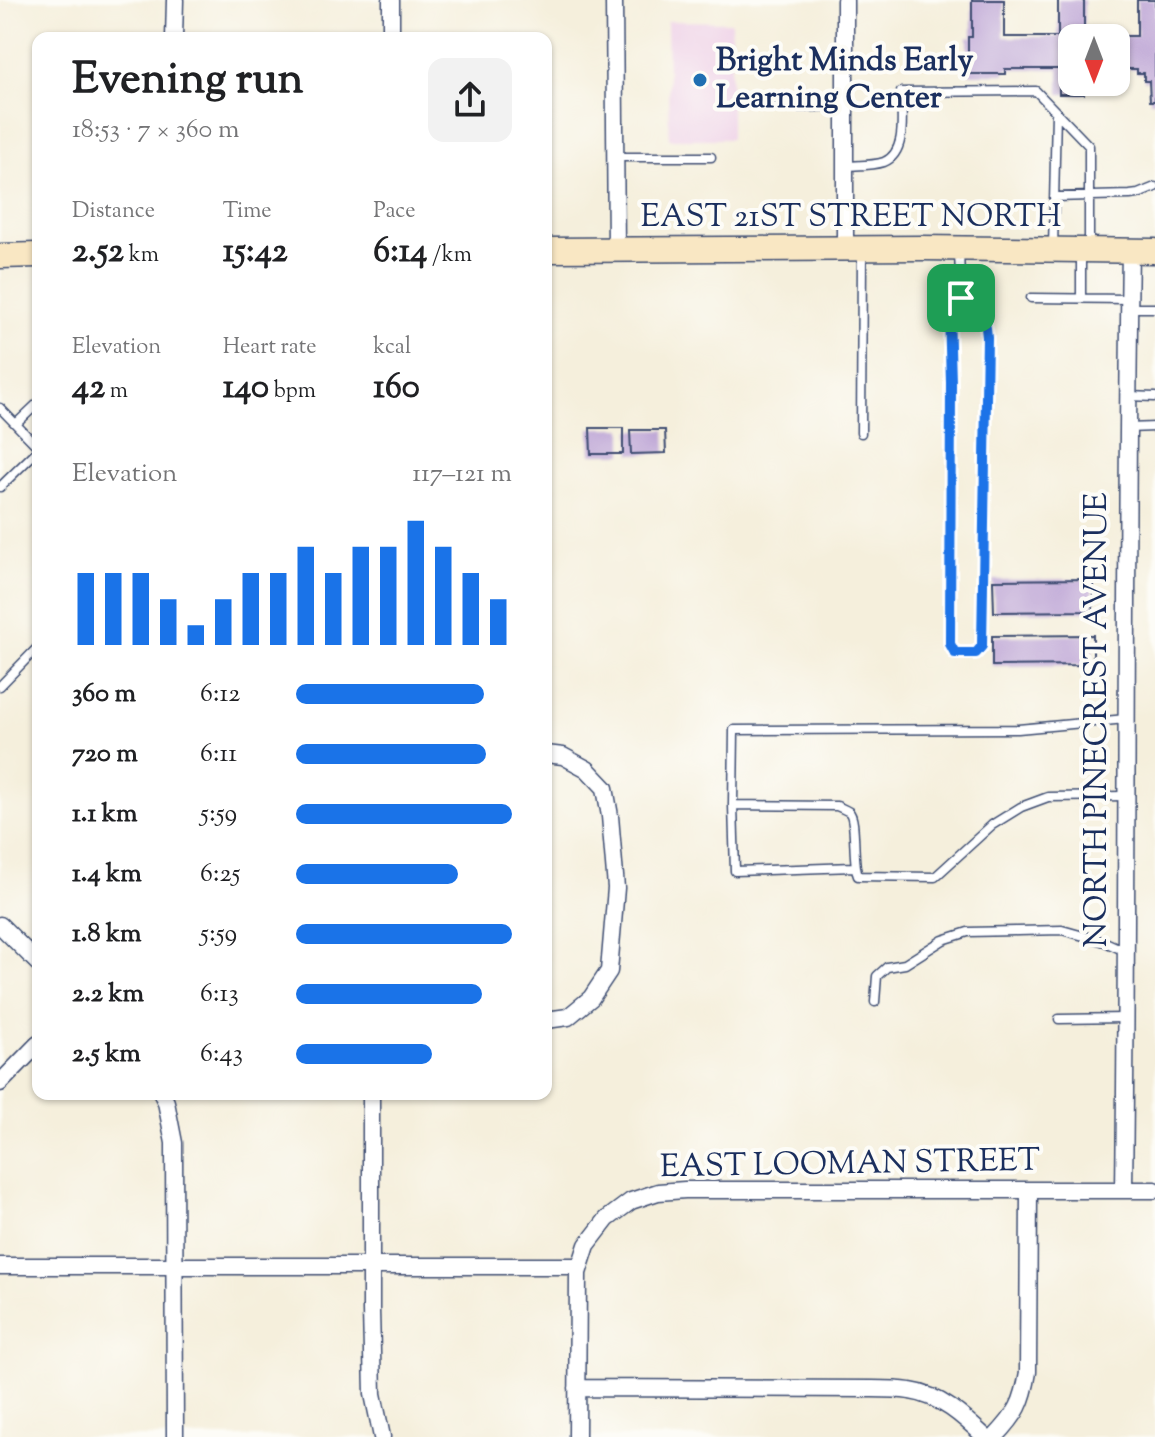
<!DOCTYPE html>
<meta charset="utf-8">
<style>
body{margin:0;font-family:"Sorts Mill Goudy",serif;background:#f2f2f2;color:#202124;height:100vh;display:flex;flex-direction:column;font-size:30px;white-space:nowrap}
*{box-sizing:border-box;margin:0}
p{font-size:26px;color:#757577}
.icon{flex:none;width:44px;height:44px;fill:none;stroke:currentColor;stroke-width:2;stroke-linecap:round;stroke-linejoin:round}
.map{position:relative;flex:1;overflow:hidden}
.drawer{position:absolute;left:32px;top:32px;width:520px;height:1068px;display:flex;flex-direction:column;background:#fff;border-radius:16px;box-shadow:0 2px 6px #0004}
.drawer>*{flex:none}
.needle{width:52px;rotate:180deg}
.controls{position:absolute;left:1058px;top:24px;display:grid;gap:16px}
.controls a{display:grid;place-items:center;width:72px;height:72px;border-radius:16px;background:#fff;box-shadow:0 2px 6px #0004;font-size:40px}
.pin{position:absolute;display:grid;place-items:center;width:68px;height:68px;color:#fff;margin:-34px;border-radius:16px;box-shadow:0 4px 12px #0006}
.round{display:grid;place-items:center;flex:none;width:84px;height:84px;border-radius:16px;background:#f2f2f2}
.headline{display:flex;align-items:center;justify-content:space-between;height:136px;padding:0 40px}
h1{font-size:44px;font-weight:700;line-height:60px}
.metrics{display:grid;grid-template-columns:repeat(3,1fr);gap:12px;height:136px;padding:8px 40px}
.metrics div{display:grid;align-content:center}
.metrics b{font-size:34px;font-weight:700}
.metrics small{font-size:22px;font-weight:400}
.metrics p{font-size:22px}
.chart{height:224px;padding:16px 40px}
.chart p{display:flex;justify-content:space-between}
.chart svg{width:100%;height:144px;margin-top:8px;stroke:#1a73e8;stroke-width:6}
ul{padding:0 40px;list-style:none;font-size:26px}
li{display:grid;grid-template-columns:128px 96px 1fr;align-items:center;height:60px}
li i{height:20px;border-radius:10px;background:#1a73e8}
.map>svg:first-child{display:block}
.built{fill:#eed0e7}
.building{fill:#bea6d6}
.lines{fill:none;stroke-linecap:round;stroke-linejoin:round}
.lane-casing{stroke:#3c4c71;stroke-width:11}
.street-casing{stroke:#3c4c71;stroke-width:19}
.secondary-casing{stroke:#3c4c71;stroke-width:27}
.lane{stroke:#fff;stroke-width:8}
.street{stroke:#fff;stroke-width:16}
.secondary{stroke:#f9e7c3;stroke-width:24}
.route-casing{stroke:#fff;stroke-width:16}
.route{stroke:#1a73e8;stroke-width:10}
.poi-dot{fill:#1f6fb2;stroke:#fdfcf7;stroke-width:3}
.labels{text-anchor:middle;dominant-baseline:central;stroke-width:8;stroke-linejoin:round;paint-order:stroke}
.poi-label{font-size:32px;font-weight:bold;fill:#1b2f5e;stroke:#fdfcf7;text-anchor:start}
.street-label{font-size:32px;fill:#1b2f5e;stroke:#fdfcf7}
</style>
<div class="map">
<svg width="1155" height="1437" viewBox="0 0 1155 1437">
<rect width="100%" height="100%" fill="#fdfcf7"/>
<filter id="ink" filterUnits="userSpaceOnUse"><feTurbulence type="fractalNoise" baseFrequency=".0125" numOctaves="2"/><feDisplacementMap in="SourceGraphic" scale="16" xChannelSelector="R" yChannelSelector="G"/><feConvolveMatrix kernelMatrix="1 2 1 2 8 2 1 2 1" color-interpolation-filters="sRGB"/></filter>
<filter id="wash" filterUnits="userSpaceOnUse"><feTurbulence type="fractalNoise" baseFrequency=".006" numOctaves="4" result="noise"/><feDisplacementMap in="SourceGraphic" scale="32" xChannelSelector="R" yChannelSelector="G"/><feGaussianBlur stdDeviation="1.8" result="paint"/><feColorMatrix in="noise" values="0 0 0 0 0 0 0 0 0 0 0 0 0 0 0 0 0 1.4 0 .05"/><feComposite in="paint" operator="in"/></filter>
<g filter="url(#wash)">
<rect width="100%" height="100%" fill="#f5efdc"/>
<!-- built -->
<path class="built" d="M 667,21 L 731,22 L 731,139 L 669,139 Z"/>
<g id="blocks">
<!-- building -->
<path class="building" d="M 972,0 L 1004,0 L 1004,37 L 1058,37 L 1058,0 L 1084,0 L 1084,38 L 1072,38 L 1072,82 L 1083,82 L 1084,94 L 1059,94 L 1059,69 L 1005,69 L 1005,74 L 968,74 L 968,37 L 972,37 Z
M 1137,0 L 1155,0 L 1155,101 L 1150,101 L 1149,81 L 1144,81 L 1144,73 L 1137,73 L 1137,69 L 1116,69 L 1116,36 L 1137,36 Z
M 590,428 L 623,428 L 623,454 L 591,454 Z
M 630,430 L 665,430 L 666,453 L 631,454 Z
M 1093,579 L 1093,611 L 994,612 L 993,580 Z
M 1093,635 L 1093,665 L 992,666 L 992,636 Z"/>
</g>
</g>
<g filter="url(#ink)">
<use href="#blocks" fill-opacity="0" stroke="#3c4c71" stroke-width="2"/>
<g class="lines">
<!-- lane casing -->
<g class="lane-casing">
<path id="lane" d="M 777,108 L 845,106
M 616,157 L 711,157
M 845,166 C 857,165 872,166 884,162 C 908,152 901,113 901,92 L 1036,91 L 1089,146 L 1089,245
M 1054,197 L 1130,195 L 1138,194 L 1155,187
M 1053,249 L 1056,112
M 1081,251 L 1081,298
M 959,253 L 961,298 C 983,308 985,314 987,337 L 982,646 L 976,653 L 955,653 L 950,644 L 951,383 L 949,312 L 961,298
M 1031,298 L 1129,299
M 1130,308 L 1155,308
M 1128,396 L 1155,397
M 0,408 L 38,447
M 16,424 L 38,403
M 1128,428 L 1155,427
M 861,433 L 862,253
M 0,487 L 38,450
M 0,686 L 38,647
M 1126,796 L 1048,797 L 1021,807 L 992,825 L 935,877 L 858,876 C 852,861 857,819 849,812 C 848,811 837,806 837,806 L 733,805 L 734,730 L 1018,729 L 1126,719
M 733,805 L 735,871 L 854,867
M 875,1002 L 877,976 L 887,967 L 905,964 L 943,940 L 968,932 L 1062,930 L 1105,942 L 1125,951
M 1059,1019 L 1125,1018"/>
</g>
<!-- street casing -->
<g class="street-casing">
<path id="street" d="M 614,0 L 616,249
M 845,0 L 845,248
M 174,38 L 175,0
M 391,38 L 391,0
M 546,754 L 563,756 L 587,769 L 605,788 L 610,816 L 616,888 L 609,971 L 591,998 L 568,1017 L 546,1020
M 0,925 L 38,963
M 0,1083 L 38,1044
M 162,1094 L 166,1102 L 174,1143 L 175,1437
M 371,1094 L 371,1310 L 373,1394 L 382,1437
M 1124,1190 C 1128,877 1125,564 1130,250
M 0,1266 L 580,1266
M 577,1388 L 872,1389 C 885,1389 898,1389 910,1391 C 940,1395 964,1417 985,1437
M 577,1437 L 578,1273 L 587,1245 L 607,1219 L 631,1201 L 658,1192 L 685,1190 L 1155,1190
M 995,1437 C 1017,1414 1023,1403 1028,1372 L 1029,1191"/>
</g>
<!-- secondary casing -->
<g class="secondary-casing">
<path id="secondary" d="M 546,250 L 922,248 L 1155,251
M 0,256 L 38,255"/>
</g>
<!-- lane -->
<use href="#lane" class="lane"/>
<!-- street -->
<use href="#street" class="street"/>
<!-- secondary -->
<use href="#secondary" class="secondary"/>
</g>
</g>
<g class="lines" filter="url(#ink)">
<!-- route casing -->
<g class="route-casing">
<path id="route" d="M 961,298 C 983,308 985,314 987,337 L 982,646 L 976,653 L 955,653 L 950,644 L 951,383 L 949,312 Z"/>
</g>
<!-- route -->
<use href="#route" class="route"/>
</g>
<!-- markers -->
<circle class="poi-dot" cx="700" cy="80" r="8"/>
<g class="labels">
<!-- poi labels -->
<g class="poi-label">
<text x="716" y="62">Bright Minds Early<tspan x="716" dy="37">Learning Center</tspan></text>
</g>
<!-- street labels -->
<g class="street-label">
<text x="851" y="218">EAST 21ST STREET NORTH</text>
<text transform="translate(1098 720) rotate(-90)">NORTH PINECREST AVENUE</text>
<text transform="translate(850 1165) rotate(-1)">EAST LOOMAN STREET</text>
</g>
</g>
</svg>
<div class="controls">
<a><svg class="needle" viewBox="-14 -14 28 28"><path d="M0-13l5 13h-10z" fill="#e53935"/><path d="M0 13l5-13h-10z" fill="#757577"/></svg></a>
</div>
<div class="pin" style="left:961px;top:298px;background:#1e9e55"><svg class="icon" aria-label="arrive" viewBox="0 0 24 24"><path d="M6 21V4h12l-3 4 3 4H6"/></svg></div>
<section class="drawer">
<div class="headline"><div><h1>Evening run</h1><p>18:53 · 7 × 360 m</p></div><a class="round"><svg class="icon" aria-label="share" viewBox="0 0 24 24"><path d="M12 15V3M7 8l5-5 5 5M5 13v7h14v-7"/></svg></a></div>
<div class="metrics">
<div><p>Distance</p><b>2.52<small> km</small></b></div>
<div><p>Time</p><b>15:42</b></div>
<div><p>Pace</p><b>6:14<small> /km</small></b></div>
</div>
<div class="metrics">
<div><p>Elevation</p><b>42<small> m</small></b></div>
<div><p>Heart rate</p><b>140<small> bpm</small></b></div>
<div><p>kcal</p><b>160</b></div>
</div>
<div class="chart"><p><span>Elevation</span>117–121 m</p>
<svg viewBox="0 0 160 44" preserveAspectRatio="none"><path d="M5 44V22M15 44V22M25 44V22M35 44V30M45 44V38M55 44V30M65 44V22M75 44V22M85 44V14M95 44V22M105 44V14M115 44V14M125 44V6M135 44V14M145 44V22M155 44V30"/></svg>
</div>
<ul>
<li><b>360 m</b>6:12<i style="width:87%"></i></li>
<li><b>720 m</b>6:11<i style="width:88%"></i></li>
<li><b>1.1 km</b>5:59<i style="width:100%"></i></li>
<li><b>1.4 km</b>6:25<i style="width:75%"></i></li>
<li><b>1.8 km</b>5:59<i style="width:100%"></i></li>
<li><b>2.2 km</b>6:13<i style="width:86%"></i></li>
<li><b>2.5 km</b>6:43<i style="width:63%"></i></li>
</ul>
</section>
</div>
